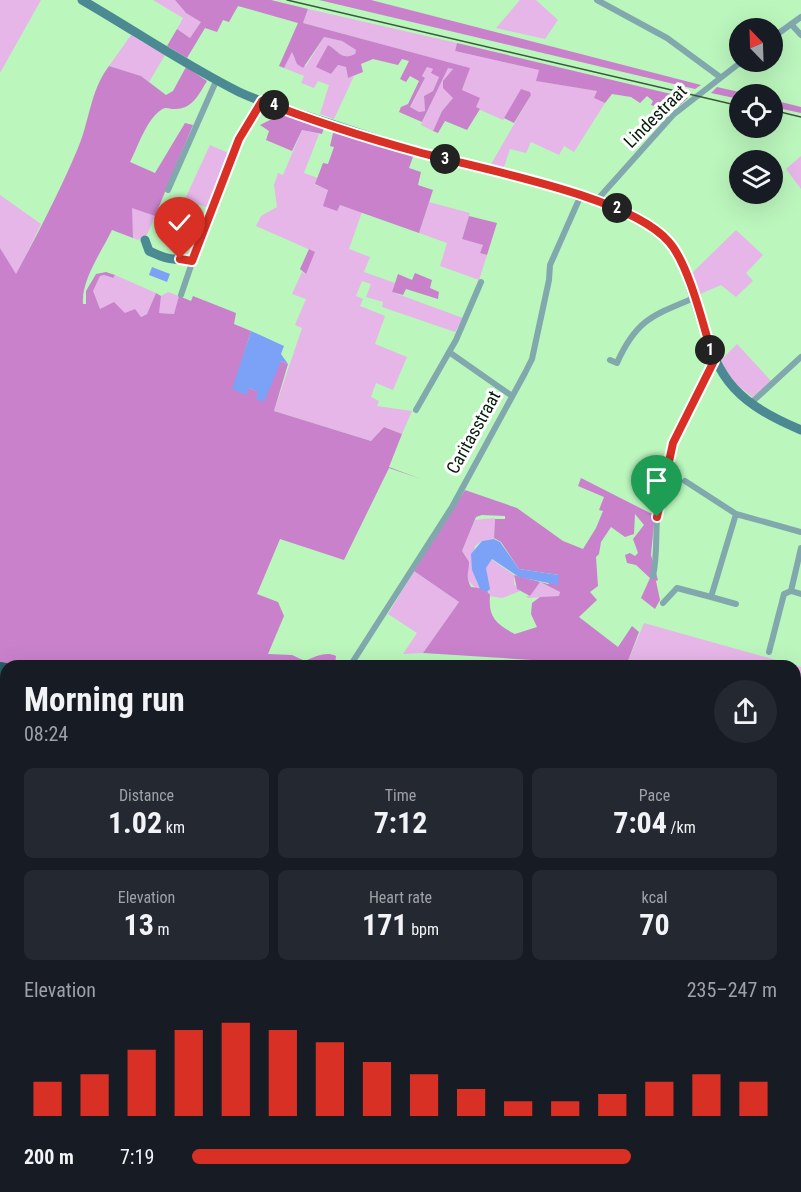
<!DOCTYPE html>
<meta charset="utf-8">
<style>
body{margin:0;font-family:"Roboto Condensed",sans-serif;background:#242831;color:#f1f3f6;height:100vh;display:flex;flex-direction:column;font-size:22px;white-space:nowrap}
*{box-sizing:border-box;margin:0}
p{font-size:20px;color:#9ea1a6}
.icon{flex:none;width:33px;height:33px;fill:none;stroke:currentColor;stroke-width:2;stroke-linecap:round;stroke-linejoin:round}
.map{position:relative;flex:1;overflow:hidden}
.side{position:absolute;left:0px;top:660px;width:801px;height:532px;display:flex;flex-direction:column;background:#171b24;border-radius:18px 18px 0 0;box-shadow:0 6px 24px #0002}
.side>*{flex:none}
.needle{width:39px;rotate:337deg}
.tools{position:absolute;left:729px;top:18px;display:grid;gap:12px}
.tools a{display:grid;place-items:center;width:54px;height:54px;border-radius:50%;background:#171b24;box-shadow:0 6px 24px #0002;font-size:30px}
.pin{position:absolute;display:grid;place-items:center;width:51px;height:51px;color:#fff;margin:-62px -26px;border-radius:50% 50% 50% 0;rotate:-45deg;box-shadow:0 0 6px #0007}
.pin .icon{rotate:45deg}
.km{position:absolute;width:30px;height:30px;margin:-15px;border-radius:50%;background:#222;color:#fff;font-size:16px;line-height:30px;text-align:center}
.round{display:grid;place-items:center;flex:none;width:63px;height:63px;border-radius:32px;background:#242831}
.head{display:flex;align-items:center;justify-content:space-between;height:102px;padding:0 24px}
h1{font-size:33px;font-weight:700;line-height:45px}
.figures{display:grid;grid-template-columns:repeat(3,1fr);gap:9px;height:102px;padding:6px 24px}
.figures div{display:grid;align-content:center;border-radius:9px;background:#242831;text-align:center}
.figures b{font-size:30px;font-weight:700}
.figures small{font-size:16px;font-weight:400}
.figures p{font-size:16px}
.chart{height:168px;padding:12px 24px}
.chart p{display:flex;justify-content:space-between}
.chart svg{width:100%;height:108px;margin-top:6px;stroke:#d93025;stroke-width:6}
ul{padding:0 24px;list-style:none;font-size:20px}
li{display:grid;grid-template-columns:96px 72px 1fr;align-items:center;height:45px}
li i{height:15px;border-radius:8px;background:#d93025}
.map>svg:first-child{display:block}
.green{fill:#e6b6e8}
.forest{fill:#c981cc;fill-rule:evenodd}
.water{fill:#7ca2f8}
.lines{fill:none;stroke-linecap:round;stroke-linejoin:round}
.street{stroke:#80a8ad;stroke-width:6}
.secondary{stroke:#4b8a92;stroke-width:9}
.highway{stroke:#265d63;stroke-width:10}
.rail{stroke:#39593b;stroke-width:1.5}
.route-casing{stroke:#fff;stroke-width:12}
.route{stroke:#d93025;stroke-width:8}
.labels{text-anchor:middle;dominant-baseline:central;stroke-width:6;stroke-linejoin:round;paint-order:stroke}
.street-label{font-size:18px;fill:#061c08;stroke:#fff}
</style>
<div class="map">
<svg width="801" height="1192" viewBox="0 0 801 1192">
<rect width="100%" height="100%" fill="#bbf6bd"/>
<!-- green -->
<path class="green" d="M 0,0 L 41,0 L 0,73 Z
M 153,0 L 175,0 L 186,13 L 202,21 L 190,38 L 177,29 L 183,18 Z
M 520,0 L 536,0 L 558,20 L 545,39 L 496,28 Z
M 308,9 L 457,43 L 455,51 L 539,70 L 537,81 L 598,91 L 594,98 L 605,103 L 574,152 L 564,146 L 559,155 L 531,142 L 526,153 L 510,149 L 503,170 L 490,166 L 531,95 L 521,90 L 503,120 L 476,108 L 462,91 L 469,68 L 303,23 Z
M 131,35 L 165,55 L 149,82 L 141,76 L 109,66 Z
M 324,37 L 342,41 L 356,50 L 355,54 C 341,61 338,50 328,45 L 317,67 L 331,74 L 338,65 L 346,67 L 348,78 L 354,76 L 334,119 L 320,114 L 329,85 L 318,81 L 314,88 L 301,83 L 304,76 L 284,68 L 292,51 L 294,58 L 306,66 Z
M 427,67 L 433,69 L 439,77 L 433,91 L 424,96 L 425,111 L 419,112 L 410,108 L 425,78 L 422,76 Z
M 448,67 L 453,69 L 448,75 L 453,98 L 442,111 L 433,131 L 421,125 Z
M 302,130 L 319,134 L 304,173 L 318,178 L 315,185 L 328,189 L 324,206 L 340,205 L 362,212 L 349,249 L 370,257 L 364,272 L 395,283 L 392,292 L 463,318 L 455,332 L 382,307 L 383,302 L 366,297 L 371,284 L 362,281 L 356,296 L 363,299 L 360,306 L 385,316 L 375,344 L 407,357 L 393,390 L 376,383 L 371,397 L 379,401 L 377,406 L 412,411 L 402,434 L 384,427 L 371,441 L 274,411 L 302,328 L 295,325 L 306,299 L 292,294 L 302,272 L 305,274 L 315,252 L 256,226 L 261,216 L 277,207 L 274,185 L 278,173 L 283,175 Z
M 210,145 L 231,154 L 208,208 L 185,199 Z
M 801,156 L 801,189 L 786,169 Z
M 0,195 L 41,224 L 16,275 L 0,248 Z
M 429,202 L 470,213 L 462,238 L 483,245 L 480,253 L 487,255 L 479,280 L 440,266 L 447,243 L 419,233 Z
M 131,207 L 155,216 L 147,235 L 138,240 L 133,238 Z
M 736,230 L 763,255 L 746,273 L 753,281 L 736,297 L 721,285 L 698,295 L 689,276 Z
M 104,275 L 112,278 L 115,275 L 156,293 L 147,314 L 140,317 L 100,309 L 92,291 L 100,276 Z
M 168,292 L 179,296 L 175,314 L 158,313 L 161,296 Z
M 737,344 L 772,382 L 752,397 L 736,384 L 719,362 Z
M 495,518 L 494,539 L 482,541 L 475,546 L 472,570 L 480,589 L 476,589 L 468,580 L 462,551 L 475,520 Z
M 491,559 L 514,575 L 514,584 L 520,591 L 502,598 L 489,596 L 486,568 Z
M 414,571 L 459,602 L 423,653 L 403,654 L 417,633 L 388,614 Z
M 539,582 L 560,592 L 559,596 L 528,598 L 526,596 L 530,596 Z
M 644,623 L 801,667 L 801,688 L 795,688 L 795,666 L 626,666 Z"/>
<!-- forest -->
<path class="forest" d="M 175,0 L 271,0 L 308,9 L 303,23 L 470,68 L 462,90 L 480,98 L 476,107 L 480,109 L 467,130 L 445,121 L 438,133 L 433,131 L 442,111 L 453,98 L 443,88 L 443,81 L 453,69 L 448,68 L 422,122 L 399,112 L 401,107 L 408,104 L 419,81 L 410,76 L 406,82 L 400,79 L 409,61 L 402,59 L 398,65 L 373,59 L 361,64 L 363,72 L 348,78 L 346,67 L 338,65 L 331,74 L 316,67 L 328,45 C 338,50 341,61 355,54 L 356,50 L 342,41 L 324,37 L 303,68 L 297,64 L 292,52 L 284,68 L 279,66 L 298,23 L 238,6 L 229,22 L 223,20 L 217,32 L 205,28 L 187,58 L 167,46 L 177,29 L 190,38 L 201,22 L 186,13 ZM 427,67 L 433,69 L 431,73 L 439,77 L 433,91 L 424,96 L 425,111 L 419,112 L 410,107 L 425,78 L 422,76 Z
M 319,0 L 371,0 L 701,85 L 695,89 Z
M 457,43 L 688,98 L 679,106 L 672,100 L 663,103 L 661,108 L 651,105 L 653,101 L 647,96 L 640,103 L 631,97 L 612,94 L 605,103 L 594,98 L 597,91 L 536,81 L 539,70 L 455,51 Z
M 109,66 L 141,76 L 166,95 L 173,91 L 186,67 L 207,81 C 199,94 192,110 174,109 C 168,109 166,106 161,110 C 146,120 138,147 130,162 L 155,173 L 185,123 L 193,125 L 155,216 L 132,208 L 133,238 L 112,230 C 102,251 81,280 83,304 L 86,304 L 86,291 L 96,274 L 106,272 L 115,275 L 113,278 L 104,275 L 100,276 L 93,291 L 100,309 L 114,302 L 125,313 L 135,309 L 141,317 L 147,314 L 156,293 L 161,296 L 159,313 L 174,314 L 179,296 L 191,301 L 193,296 L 236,313 L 234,324 L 251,331 L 233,389 L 249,388 L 259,392 L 281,361 L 288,364 L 274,411 L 371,441 L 384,427 L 402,434 L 389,467 L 421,479 L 389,468 L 344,560 L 280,539 L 257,594 L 278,602 L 284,616 L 268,654 L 292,655 L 305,661 C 315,657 325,651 336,656 L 335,666 L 0,665 L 0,248 L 16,274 C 38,233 60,191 78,148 C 90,120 90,91 109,66 Z
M 717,87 L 748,94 L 740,94 L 739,99 L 711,93 Z
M 521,89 L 530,92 L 531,95 L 514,123 L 504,118 Z
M 773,100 L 801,107 L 801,113 L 773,107 Z
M 274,109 L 325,125 L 322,134 L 302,130 L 292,151 L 266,140 L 269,131 L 260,125 L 272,119 Z
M 334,129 L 414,154 L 409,168 L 421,172 L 418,185 L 433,190 L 419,233 L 340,205 L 337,211 L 323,206 L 328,190 L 315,184 L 323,163 L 328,164 L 334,147 L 330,146 Z
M 469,216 L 497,223 L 487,255 L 480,253 L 483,245 L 462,239 Z
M 309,249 L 315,252 L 306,274 L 300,269 Z
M 415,273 L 432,280 L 430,288 L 439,292 L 438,299 L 406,289 L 403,295 L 392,292 L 398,274 L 412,280 Z
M 581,478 L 650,513 L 655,513 L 651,555 L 658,580 L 656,581 L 660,600 L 655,609 L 641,598 L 650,578 L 636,565 L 627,563 L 625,555 L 630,553 L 635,556 L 638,553 L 633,539 L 644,525 L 635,514 L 634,534 L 625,537 L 611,527 L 601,542 L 599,554 L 596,557 L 598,586 L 590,592 L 597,600 L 579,617 L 618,647 L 632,626 L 639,632 L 626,666 L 423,653 L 459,602 L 414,571 L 465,490 L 517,508 L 563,541 L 583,549 L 596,528 L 603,511 L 599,510 L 604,497 L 578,486 ZM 482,515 L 505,516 L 505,519 L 495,519 L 494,538 L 501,542 L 519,569 L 559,575 L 548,584 L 514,575 L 517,589 L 530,596 L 540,582 L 560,592 L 559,596 L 540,597 L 532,603 L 531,614 L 537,627 L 515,634 C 496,624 488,617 490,595 L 485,589 L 471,587 C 465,576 469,573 469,562 L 462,551 L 476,517 Z
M 0,704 L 6,704 L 6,812 L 0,821 Z
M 0,988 L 6,994 L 6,1032 L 0,1027 Z
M 0,1113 L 6,1118 L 6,1186 L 177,1187 L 176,1192 L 0,1192 L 0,1133 L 5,1129 L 0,1124 Z
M 189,1186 L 321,1186 L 322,1192 L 187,1192 Z
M 349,1186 L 378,1187 L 378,1192 L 344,1192 Z
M 710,1186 L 779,1186 L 779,1187 L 777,1192 L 704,1192 Z
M 443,1187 L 443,1186 L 497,1187 L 496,1192 L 446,1192 Z"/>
<!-- water -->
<path class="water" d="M 152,267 L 170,274 L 167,282 L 149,275 Z
M 251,331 L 284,346 L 281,354 L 288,364 L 281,361 L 264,402 L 256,399 L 258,392 L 249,388 L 246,395 L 232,389 Z
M 494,539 L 500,542 L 519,569 L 559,575 L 558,585 L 519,577 L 492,559 L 486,568 L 490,589 L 487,592 L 480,589 L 472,570 L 471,554 L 482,541 Z
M 321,1187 L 321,1186 L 349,1187 L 344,1192 L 322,1192 Z"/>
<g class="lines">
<!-- street -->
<path class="street" d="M 597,0 L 667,38 L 720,77
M 791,24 L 801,35
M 772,38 L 801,17
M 168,190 L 217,79
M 597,200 L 673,115 L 741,62
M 181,295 L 214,198 L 239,139 L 263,101
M 449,352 L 512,396
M 610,360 L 617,363 C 636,320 653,315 694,298
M 751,403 L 801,357
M 416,410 L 456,340 L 481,282
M 685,481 L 736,514 L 801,532
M 653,576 C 658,554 655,530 658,507 C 666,455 687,406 714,361
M 791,591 L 801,548
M 711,597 L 736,604
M 663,603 L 677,588 L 711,597 L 736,514
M 769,652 L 784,594 L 791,591 L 801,594
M 350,666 L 452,507 L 525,373 L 532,359 L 549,280 L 550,265 L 581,195
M 127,1186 L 141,1192"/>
<!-- secondary -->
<path class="secondary" d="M 82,0 C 134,30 185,65 239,92 C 260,102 284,109 307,116 C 342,127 376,139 411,150 C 493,177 588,182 659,233 C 676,245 683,265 689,283 C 716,364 715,394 801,430
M 145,240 L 149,251 C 156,254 165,259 173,259 C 181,260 184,257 192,261
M 0,1009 L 6,1015"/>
<!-- highway -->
<path class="highway" d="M 0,667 L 6,668
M 0,675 L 6,675
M 0,689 L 6,689
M 795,703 L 801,703
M 795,718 L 801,718"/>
<!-- rail -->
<path class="rail" d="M 287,0 L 740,106
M 772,110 L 801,117"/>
</g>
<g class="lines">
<!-- route casing -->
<g class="route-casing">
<path id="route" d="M 180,259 L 192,261 L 239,139 L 262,101 C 313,121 367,138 418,152 C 480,169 630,196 669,242 C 690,266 704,329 714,361 L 673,443 L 657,517"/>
</g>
<!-- route -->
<use href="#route" class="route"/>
</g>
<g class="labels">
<!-- street labels -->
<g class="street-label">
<text transform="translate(655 116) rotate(-45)">Lindestraat</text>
<text transform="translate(473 432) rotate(-61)">Caritasstraat</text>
</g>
</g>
</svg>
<div class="tools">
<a><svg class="needle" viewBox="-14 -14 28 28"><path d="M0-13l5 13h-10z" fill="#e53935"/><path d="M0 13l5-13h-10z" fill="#9ea1a6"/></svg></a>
<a><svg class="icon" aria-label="locate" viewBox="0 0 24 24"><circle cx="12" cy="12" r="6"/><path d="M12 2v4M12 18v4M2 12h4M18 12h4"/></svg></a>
<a><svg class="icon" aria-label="layers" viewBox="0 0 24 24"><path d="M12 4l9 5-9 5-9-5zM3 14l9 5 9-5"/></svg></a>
</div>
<div class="pin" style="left:657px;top:517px;background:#1e9e55"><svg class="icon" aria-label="arrive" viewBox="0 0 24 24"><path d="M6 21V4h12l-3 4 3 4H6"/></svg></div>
<div class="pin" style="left:180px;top:259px;background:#d93025"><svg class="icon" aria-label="check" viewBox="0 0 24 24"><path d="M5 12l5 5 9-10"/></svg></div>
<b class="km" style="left:710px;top:350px">1</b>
<b class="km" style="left:617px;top:208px">2</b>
<b class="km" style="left:445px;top:159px">3</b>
<b class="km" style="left:274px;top:105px">4</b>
<section class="side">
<div class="head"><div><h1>Morning run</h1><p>08:24</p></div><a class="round"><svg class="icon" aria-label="share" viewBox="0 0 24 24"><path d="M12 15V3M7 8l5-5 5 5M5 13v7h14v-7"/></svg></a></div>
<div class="figures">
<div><p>Distance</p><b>1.02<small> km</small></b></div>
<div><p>Time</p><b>7:12</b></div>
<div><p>Pace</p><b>7:04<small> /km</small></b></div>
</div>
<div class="figures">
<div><p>Elevation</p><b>13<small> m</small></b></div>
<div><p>Heart rate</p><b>171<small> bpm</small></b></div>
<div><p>kcal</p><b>70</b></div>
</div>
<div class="chart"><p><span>Elevation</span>235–247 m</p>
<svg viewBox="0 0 160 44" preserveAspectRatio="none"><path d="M5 44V30M15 44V27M25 44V17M35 44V9M45 44V6M55 44V9M65 44V14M75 44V22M85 44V27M95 44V33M105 44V38M115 44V38M125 44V35M135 44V30M145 44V27M155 44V30"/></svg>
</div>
<ul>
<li><b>200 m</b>7:19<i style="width:75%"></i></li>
</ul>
</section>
</div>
